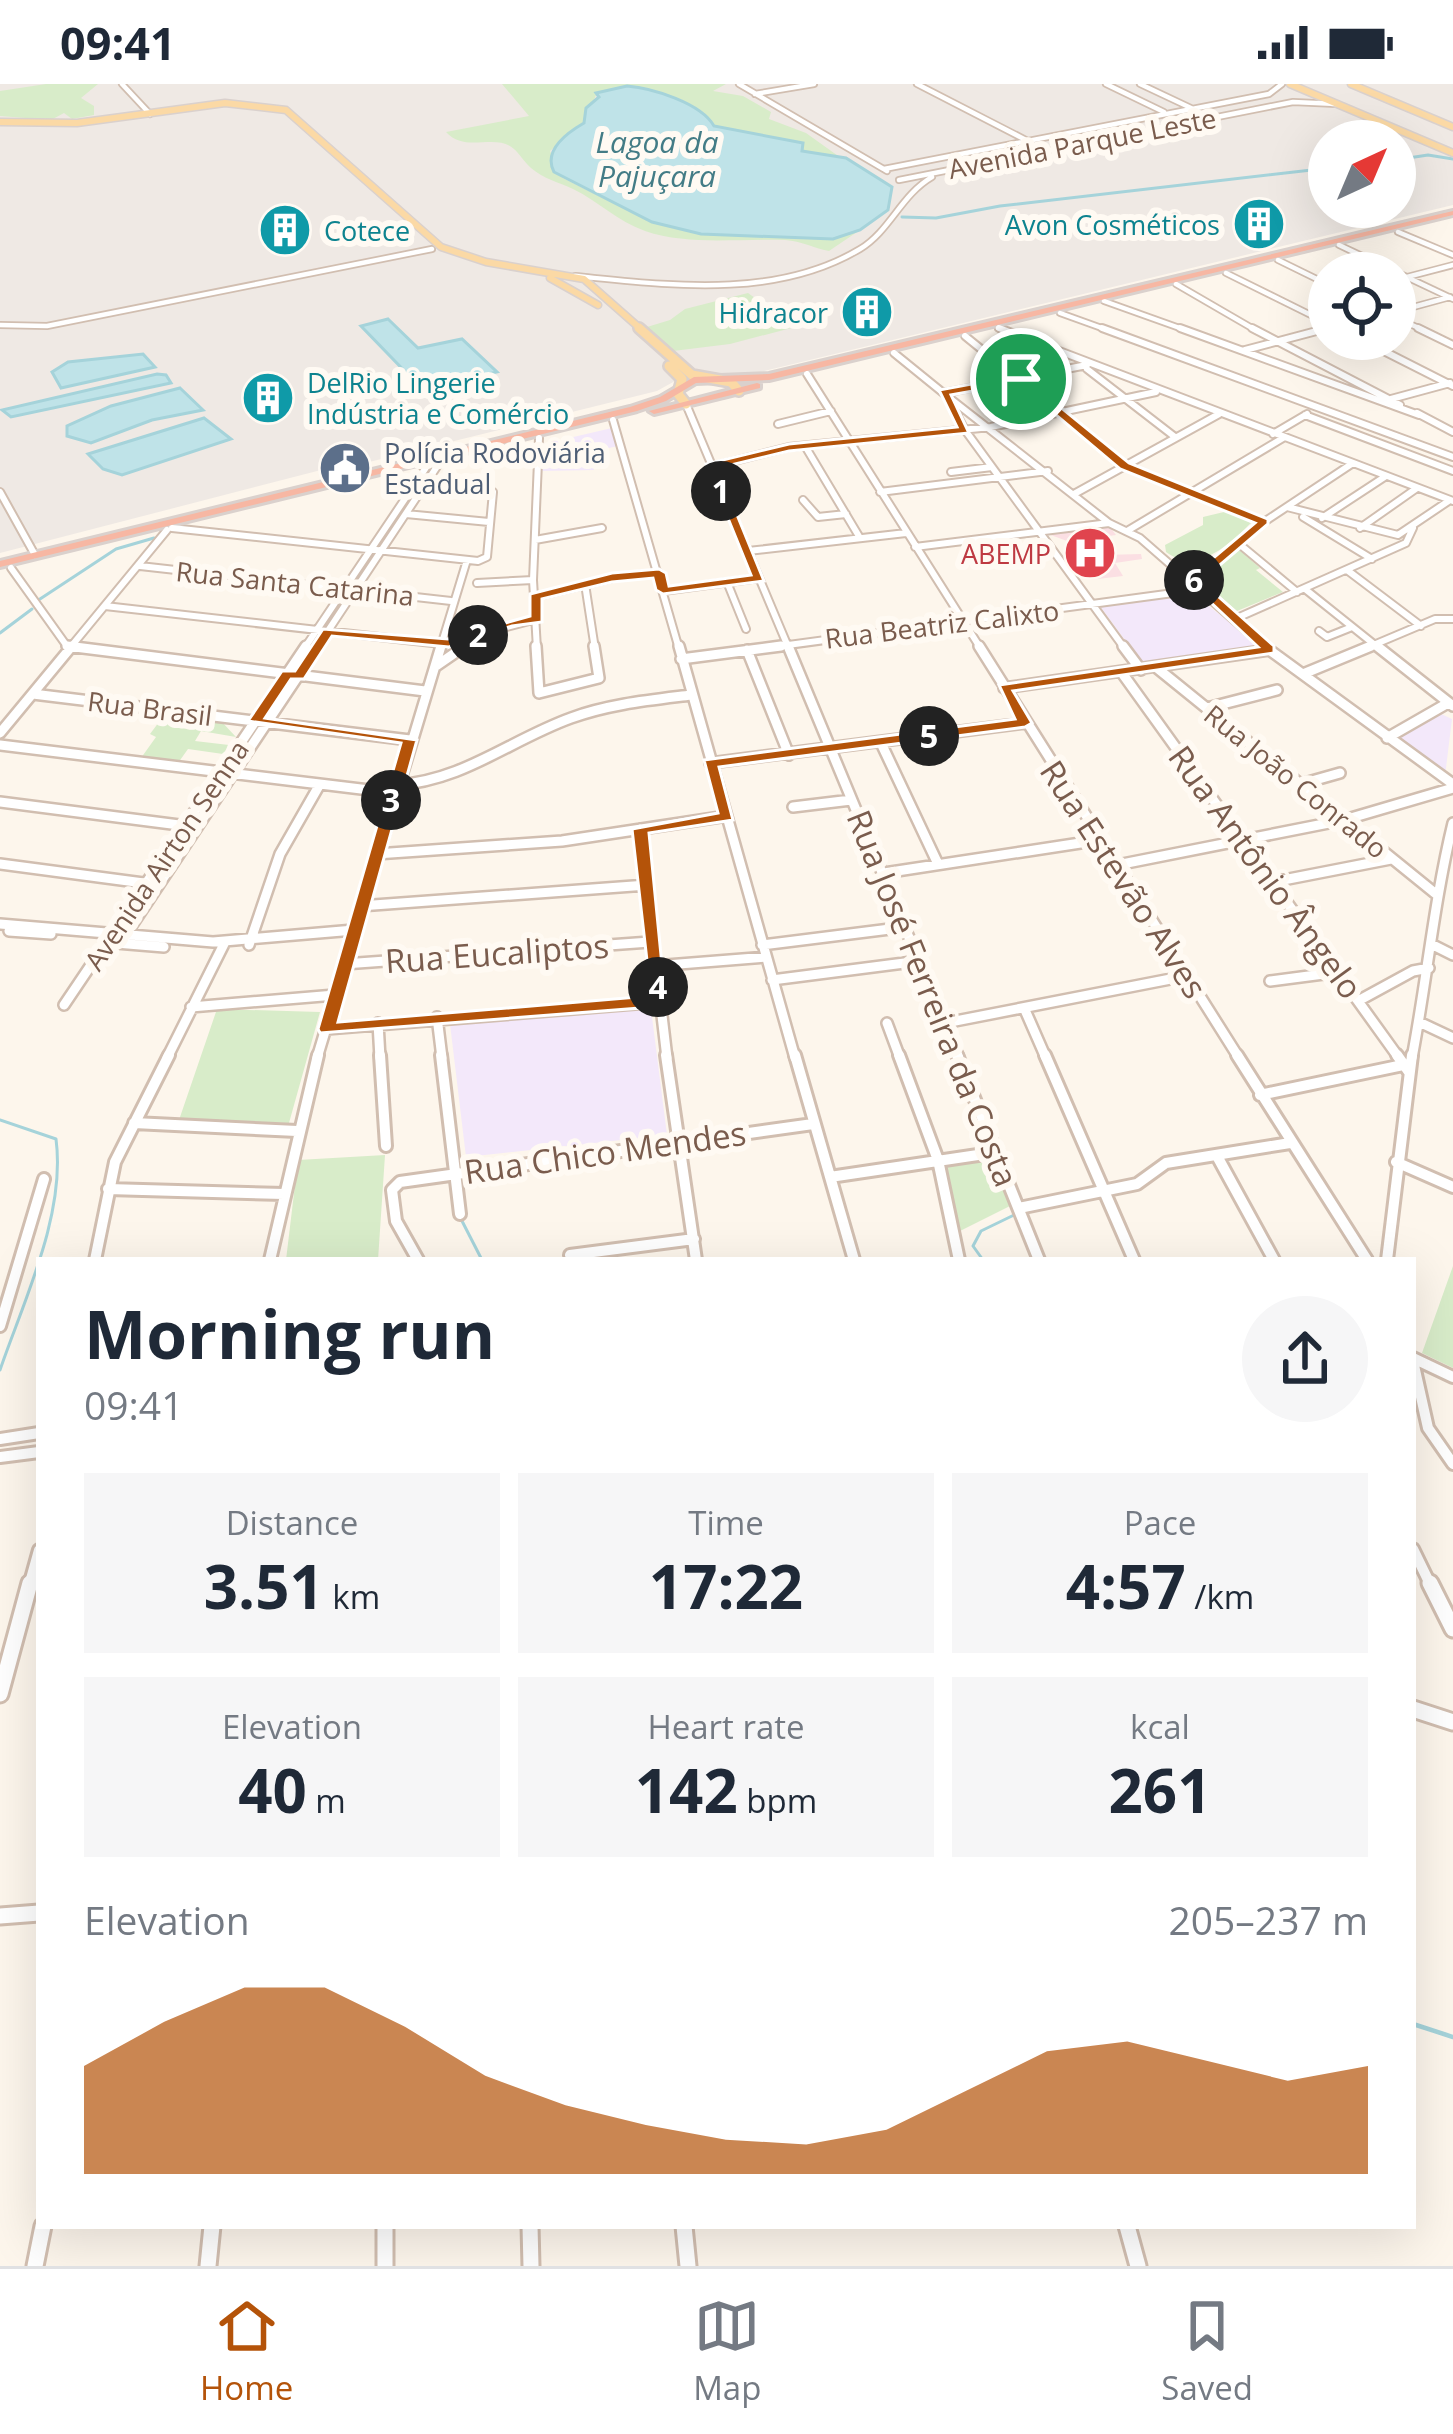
<!DOCTYPE html>
<meta charset="utf-8">
<style>
body{margin:0;font-family:"Open Sans",sans-serif;background:#f6f6f7;color:#1f2937;height:100vh;display:flex;flex-direction:column;font-size:45px;white-space:nowrap}
*{box-sizing:border-box;margin:0}
p{font-size:39px;color:#747a83}
.icon{flex:none;width:66px;height:66px;fill:none;stroke:currentColor;stroke-width:2;stroke-linecap:round;stroke-linejoin:round}
.map{position:relative;flex:1;overflow:hidden}
.drawer{position:absolute;left:36px;top:1173px;width:1380px;height:972px;display:flex;flex-direction:column;background:#fff;border-radius:0px;box-shadow:0 12px 48px #0002}
.drawer>*{flex:none}
.needle{width:78px;rotate:44deg}
.buttons{position:absolute;left:1308px;top:36px;display:grid;gap:24px}
.buttons a{display:grid;place-items:center;width:108px;height:108px;border-radius:50%;background:#fff;box-shadow:0 12px 48px #0002;font-size:60px}
.pin{position:absolute;display:grid;place-items:center;width:102px;height:102px;color:#fff;margin:-51px;border:6px solid #fff;border-radius:50%;box-shadow:0 3px 12px #0007}
.km{position:absolute;width:60px;height:60px;margin:-30px;border-radius:50%;background:#222;color:#fff;font-size:33px;line-height:60px;text-align:center}
.round{display:grid;place-items:center;flex:none;width:126px;height:126px;border-radius:63px;background:#f6f6f7}
.headline{display:flex;align-items:center;justify-content:space-between;height:204px;padding:0 48px}
h1{font-size:66px;font-weight:700;line-height:90px}
.metrics{display:grid;grid-template-columns:repeat(3,1fr);gap:18px;height:204px;padding:12px 48px}
.metrics div{display:grid;align-content:center;border-radius:0px;background:#f6f6f7;text-align:center}
.metrics b{font-size:60px;font-weight:700}
.metrics small{font-size:33px;font-weight:400}
.metrics p{font-size:33px}
.chart{height:336px;padding:24px 48px}
.chart p{display:flex;justify-content:space-between}
.chart svg{width:100%;height:216px;margin-top:12px;fill:#b45309;opacity:.7}
.status{display:flex;justify-content:space-between;align-items:center;height:84px;padding:0 60px;background:#fff;direction:ltr}
.status svg{height:33px;fill:currentColor}
.dock{display:flex;justify-content:space-around;align-items:center;height:168px;border-top:3px solid #e0e1e3;background:#fff;font-size:33px;color:#747a83}
.dock a{display:grid;justify-items:center;gap:6px}
.dock .current{color:#b45309}
.map>svg:first-child{display:block}
.industrial{fill:#efe9e4;fill-rule:evenodd}
.education{fill:#f3e8fa}
.medical{fill:#fbdfe3}
.green{fill:#d8ecc9}
.water{fill:#bfe3e8;stroke:#a5d3da;stroke-width:3}
.lines{fill:none;stroke-linecap:round;stroke-linejoin:round}
.stream-far1{stroke:#a5d3da;stroke-width:3}
.stream{stroke:#a5d3da;stroke-width:4.5}
.minor-far4-casing{stroke:#d1beb0;stroke-width:8}
.minor-far3-casing{stroke:#d1beb0;stroke-width:10}
.minor-far2-casing{stroke:#d1beb0;stroke-width:14}
.minor-far1-casing{stroke:#d1beb0;stroke-width:16}
.minor-casing{stroke:#d1beb0;stroke-width:21}
.major-far1-casing{stroke:#dad1cd;stroke-width:9}
.major-casing{stroke:#dad1cd;stroke-width:14}
.highway-casing{stroke:#dad1cd;stroke-width:6}
.minor-far4{stroke:#fff;stroke-width:4.5}
.minor-far3{stroke:#fff;stroke-width:6}
.minor-far2{stroke:#fff;stroke-width:9}
.minor-far1{stroke:#fff;stroke-width:10}
.minor{stroke:#fff;stroke-width:15}
.major-far1{stroke:#fbd9a5;stroke-width:6}
.major{stroke:#fbd9a5;stroke-width:9}
.highway{fill:#f7b7a3;fill-rule:evenodd}
.route{fill:#b45309;stroke:#fff;stroke-width:3;fill-rule:evenodd}
.labels{text-anchor:middle;dominant-baseline:central;stroke-width:12;stroke-linejoin:round;paint-order:stroke}
.far-street-label{font-size:27px;fill:#7a5c4d;stroke:#fffaf3}
.far-culture-label{font-size:27px;fill:#0d838f;stroke:#fffaf3;text-anchor:end}
.far-service-label{font-size:27px;fill:#4e5e75;stroke:#fffaf3;text-anchor:start}
.far-health-label{font-size:27px;fill:#be3a42;stroke:#fffaf3;text-anchor:end}
.far-water-label{font-size:30px;font-style:italic;fill:#437c86;stroke:#fffaf3}
.street-label{font-size:33px;fill:#7a5c4d;stroke:#fffaf3}
</style>
<div class="status"><b>09:41</b><svg viewBox="0 0 49 12"><path d="M0 12V9h3v3zM5 12V6h3v6zM10 12V3h3v9zM15 12V0h3v12zM26 1h20v11H26zM47 4h2v5h-2z"/></svg></div>
<div class="map">
<svg width="1453" height="2182" viewBox="0 0 1453 2182">
<rect width="100%" height="100%" fill="#fdf6ec"/>
<!-- industrial -->
<path class="industrial" d="M 0,0 L 1453,0 L 1453,121 L 747,291 L 709,290 L 675,297 L 657,307 L 361,380 L 356,377 L 0,469 ZM 1329,57 L 1395,57 L 1395,123 L 1329,123 Z"/>
<!-- education -->
<path class="education" d="M 612,344 L 618,362 L 591,368 L 594,386 L 541,387 L 539,361 Z
M 1193,510 L 1263,564 L 1143,581 L 1100,522 Z
M 1439,629 L 1452,635 L 1445,692 L 1392,656 Z
M 651,925 L 667,1051 L 466,1073 L 450,940 Z"/>
<!-- medical -->
<path class="medical" d="M 1109,442 L 1116,451 L 1095,454 L 1104,471 L 1141,470 L 1142,475 L 1115,479 L 1123,492 L 1089,496 L 1081,486 L 1109,479 L 1071,480 L 1067,476 L 1085,473 L 1076,468 L 1088,467 L 1082,463 L 1089,458 L 1067,457 L 1048,450 Z"/>
<!-- green -->
<path class="green" d="M 46,0 L 98,0 L 81,14 L 94,22 L 94,31 L 72,35 L 64,29 L 51,36 L 0,32 L 0,7 Z
M 502,0 L 726,0 L 713,7 L 743,12 L 771,28 L 769,35 L 806,49 L 841,74 L 802,67 L 803,60 C 773,51 743,51 714,42 C 696,9 630,0 597,9 L 584,39 L 550,67 L 563,94 L 609,117 L 701,150 L 833,155 L 860,146 L 829,167 C 813,164 802,157 785,156 C 740,154 689,162 645,147 C 617,137 598,117 573,105 C 558,98 544,95 531,84 C 525,79 518,68 514,65 C 495,48 466,70 446,48 L 529,32 Z
M 748,209 L 795,243 L 730,260 L 673,267 L 647,243 L 670,236 L 685,225 Z
M 1228,427 L 1251,439 C 1229,461 1197,491 1166,468 L 1165,461 L 1203,441 L 1203,433 Z
M 1237,464 L 1260,484 L 1256,486 L 1283,508 L 1237,527 L 1197,492 Z
M 165,630 L 221,637 L 236,653 L 201,647 L 195,657 L 229,661 L 223,670 L 188,665 L 178,679 L 141,674 L 156,653 L 150,650 Z
M 217,925 L 320,928 L 289,1039 L 179,1036 Z
M 385,1071 L 378,1176 L 286,1176 L 298,1076 Z
M 989,1073 L 998,1078 L 1014,1120 L 958,1148 L 944,1082 Z
M 1453,1182 L 1453,1284 L 1422,1269 Z"/>
<!-- water -->
<path class="water" d="M 627,2 C 652,4 701,19 714,42 L 803,59 L 802,67 L 846,74 L 892,103 L 888,126 L 860,146 L 833,155 L 701,150 L 652,138 L 554,88 C 543,67 565,50 584,39 L 586,24 L 599,13 L 596,9 Z
M 388,235 L 418,264 L 462,255 L 497,288 L 422,305 L 361,242 Z
M 143,270 L 155,283 L 61,304 L 52,288 L 68,278 Z
M 157,290 L 166,291 L 171,299 L 11,333 L 2,326 Z
M 180,304 L 203,326 L 152,336 L 91,359 L 67,352 L 67,342 L 111,322 Z
M 204,334 L 231,355 L 122,391 L 103,385 L 88,370 Z"/>
<g class="lines">
<!-- stream-far1 -->
<path class="stream-far1" d="M 1395,76 L 1428,71 L 1453,75
M 902,133 L 936,134 L 1000,122 L 1329,84
M 40,515 L 116,465 L 154,454
M 0,549 L 32,525
M 0,1036 L 56,1055 C 66,1130 24,1216 0,1286
M 461,1135 L 482,1176
M 983,1176 L 973,1162 L 981,1147 L 1014,1131"/>
<!-- stream -->
<path class="stream" d="M 1413,1940 L 1453,1953"/>
<!-- minor-far4 casing -->
<g class="minor-far4-casing">
<path id="minor-far4" d="M 122,0 L 150,30
M 739,0 L 887,87
M 917,0 L 1026,56
M 1106,0 L 1164,28
M 1140,0 L 1191,24
M 755,10 L 814,0
M 884,85 L 1269,10 L 1282,0
M 899,96 L 1293,18 L 1337,20
M 1398,148 L 1453,171
M 1339,161 L 1453,215
M 1278,176 L 1329,201
M 1226,189 L 1329,240
M 575,192 C 668,201 775,216 860,165 C 890,147 901,111 932,93
M 1407,193 L 1453,181
M 1176,200 L 1257,247
M 1104,217 L 1188,247
M 1395,228 L 1450,213
M 1060,229 L 1110,247
M 1395,233 L 1425,247
M 0,241 L 47,242 L 432,165
M 998,244 L 1007,247
M 1316,247 L 1329,244"/>
</g>
<!-- minor-far3 casing -->
<g class="minor-far3-casing">
<path id="minor-far3" d="M 999,244 L 1453,417
M 1102,244 L 1453,373
M 1180,244 L 1419,331
M 1252,244 L 1400,321
M 1418,244 L 1453,261
M 965,252 L 1125,382 L 1264,438
M 1360,255 L 1453,302
M 1245,266 L 1328,244
M 894,269 L 947,312 L 965,346 L 1125,565
M 1087,285 L 1175,353
M 807,290 L 981,565
M 944,309 L 1087,281
M 947,312 L 1109,439 L 1140,454 L 1267,565
M 1391,315 L 1450,299
M 686,320 L 789,565
M 1417,329 L 1453,348
M 1305,331 L 1453,387
M 613,336 L 679,565
M 778,340 L 831,327
M 1273,350 L 1307,330
M 805,362 L 860,454
M 711,383 L 789,363 L 991,343 L 1156,308
M 951,388 L 992,383
M 0,408 L 35,471
M 880,408 L 1048,387
M 1074,410 L 1219,330
M 803,416 L 818,433 L 846,430
M 1287,423 L 1398,451 L 1450,416
M 406,430 L 489,438
M 1303,433 L 1372,475
M 1322,434 L 1386,392
M 172,444 L 478,477 L 487,473 L 493,408
M 1360,444 L 1417,404
M 1127,447 L 1283,354
M 535,456 L 602,444
M 1238,459 L 1297,508
M 915,463 L 1109,439
M 748,467 L 906,449
M 1172,480 L 1212,477
M 140,482 L 451,517
M 11,484 L 69,565
M 1347,486 L 1421,542
M 1193,496 L 1264,438 L 1353,379
M 727,498 L 746,545
M 477,499 L 533,496
M 585,500 L 595,565
M 1305,505 L 1380,565
M 663,507 L 759,494
M 535,513 L 617,493 L 659,489
M 105,522 L 441,560 L 537,535
M 1237,534 L 1406,459 L 1413,444
M 1319,547 L 1327,553 L 1352,543
M 69,565 L 167,446
M 304,565 L 427,382
M 316,565 L 440,378
M 440,565 L 467,476
M 461,565 L 470,558
M 537,565 L 533,496 L 539,354
M 759,565 L 1203,505
M 1364,565 L 1435,535 L 1453,535"/>
</g>
<!-- minor-far2 casing -->
<g class="minor-far2-casing">
<path id="minor-far2" d="M 67,562 L 425,607
M 536,562 L 539,609 L 599,594 L 594,562
M 679,562 L 795,974
M 788,562 L 959,974
M 979,562 L 1239,974
M 1123,562 L 1141,586
M 1264,562 L 1453,700
M 1377,562 L 1453,622
M 747,566 L 789,671
M 681,575 L 781,562
M 436,582 L 465,562
M 1157,584 L 1436,810
M 1122,589 L 1399,974
M 1303,590 L 1371,562
M 1004,604 L 1269,566
M 33,610 L 410,656
M 1207,624 L 1277,606
M 0,649 L 72,562
M 1387,654 L 1448,619
M 881,659 L 938,780
M 0,661 L 394,709
M 710,679 L 1025,639
M 1301,700 L 1340,689
M 396,701 C 463,697 510,656 571,634 C 609,620 651,616 691,611
M 0,718 L 187,742
M 793,723 L 851,716
M 640,745 L 667,974
M 376,770 L 562,757 L 727,732
M 0,780 L 151,800
M 1117,781 L 1344,736 L 1453,704
M 884,789 L 1100,756
M 1273,798 L 1391,775
M 360,822 L 647,801
M 0,840 L 213,858 L 354,846
M 9,847 L 51,850
M 116,859 L 164,863
M 120,859 L 318,562
M 1431,860 L 1453,871
M 249,861 L 280,770 L 320,700
M 762,861 L 906,843
M 344,880 L 650,858
M 654,882 L 766,873
M 772,896 L 920,877
M 1270,897 L 1339,888
M 1358,917 L 1413,887 L 1429,884
M 64,921 L 306,562
M 191,923 L 335,911
M 1025,926 L 1046,974
M 437,933 L 442,974
M 1419,938 L 1453,954
M 378,939 L 380,974
M 887,939 L 900,974
M 945,939 L 1186,892
M 327,945 L 660,918
M 167,974 L 225,858
M 317,974 L 441,562
M 1412,974 C 1427,895 1434,817 1453,739"/>
</g>
<!-- minor-far1 casing -->
<g class="minor-far1-casing">
<path id="minor-far1" d="M 380,971 L 386,1062
M 441,971 L 460,1130
M 666,971 L 696,1176
M 795,971 L 854,1176
M 899,971 L 938,1076 L 959,1176
M 957,971 L 1039,1176
M 1045,971 L 1134,1176
M 1237,971 L 1367,1176
M 1397,971 L 1409,988
M 1260,1011 L 1403,981
M 134,1039 L 297,1047
M 1217,1072 L 1274,1176
M 1396,1078 L 1453,1103
M 830,1093 L 998,1068
M 108,1105 L 284,1110
M 1019,1124 L 1137,1100 L 1166,1079 L 1290,1059
M 570,1171 L 694,1155
M 95,1176 L 115,1078 L 169,971
M 270,1176 L 318,971
M 418,1176 L 396,1137 L 392,1106 L 400,1098 L 813,1040
M 1387,1176 L 1412,971
M 0,1242 L 44,1095
M 1413,1274 L 1453,1293
M 1413,1277 L 1428,1344 L 1453,1380
M 0,1355 L 39,1349
M 0,1373 L 39,1368
M 1413,1465 L 1431,1502
M 29,1502 L 39,1466"/>
</g>
<!-- minor casing -->
<g class="minor-casing">
<path id="minor" d="M 1430,1499 L 1453,1545
M 0,1610 L 30,1499
M 1413,1625 L 1453,1638
M 0,1832 L 39,1829
M 385,2142 L 385,2182
M 530,2142 L 531,2182
M 684,2142 L 688,2182
M 1127,2142 L 1138,2182
M 35,2182 L 43,2142
M 208,2182 L 212,2142"/>
</g>
<!-- major-far1 casing -->
<g class="major-far1-casing">
<path id="major-far1" d="M 1290,0 L 1453,69
M 1351,0 L 1453,43
M 0,38 L 77,39 L 225,19 L 286,26 L 441,163 L 486,178 L 584,195 L 643,247
M 550,194 L 598,221"/>
</g>
<!-- major casing -->
<g class="major-casing">
<path id="major" d="M 639,244 L 692,291 L 731,298 L 739,307
M 669,282 L 682,295 L 678,310 L 686,320"/>
</g>
<!-- highway casing -->
<g class="highway-casing">
<path id="highway" d="M 1453,127 L 1453,131 L 769,296 L 696,299 L 666,317 L 637,327 L 0,483 L 0,477 L 630,323 L 660,313 L 694,293 L 769,290 Z
M 757,299 L 760,300 L 760,304 L 654,330 L 649,327 Z"/>
</g>
<!-- minor-far4 -->
<use href="#minor-far4" class="minor-far4"/>
<!-- minor-far3 -->
<use href="#minor-far3" class="minor-far3"/>
<!-- minor-far2 -->
<use href="#minor-far2" class="minor-far2"/>
<!-- minor-far1 -->
<use href="#minor-far1" class="minor-far1"/>
<!-- minor -->
<use href="#minor" class="minor"/>
<!-- major-far1 -->
<use href="#major-far1" class="major-far1"/>
<!-- major -->
<use href="#major" class="major"/>
<!-- highway -->
<use href="#highway" class="highway"/>
</g>
<!-- route -->
<path class="route" d="M 1021,291 L 1129,379 L 1268,435 L 1268,440 L 1201,497 L 1274,562 L 1274,569 L 1013,607 L 1032,639 L 1025,643 L 719,683 L 733,736 L 649,749 L 666,922 L 320,949 L 318,945 L 401,659 L 248,637 L 282,587 L 295,587 L 323,545 L 448,555 L 530,532 L 530,510 L 612,489 L 659,485 L 666,489 L 669,502 L 751,491 L 706,380 L 789,360 L 957,343 L 939,306 ZM 1018,299 L 1120,385 L 1255,439 L 1187,496 L 1258,563 L 999,601 L 1015,635 L 704,676 L 718,729 L 632,745 L 651,912 L 338,938 L 417,656 L 265,634 L 291,595 L 304,595 L 332,552 L 449,563 L 512,542 L 542,538 L 542,515 L 612,498 L 653,494 L 656,506 L 663,510 L 764,497 L 718,384 L 789,367 L 969,349 L 951,311 Z"/>
<!-- icons -->
<defs>
<g id="building-disc" transform="scale(2.7)"><circle r="9.5" fill="#0f9aa8" stroke="#fffaf3"/><path d="M-4-6H4V6H1V3H-1V6H-4ZM-2.5-4.3h1.7v1.8h-1.7ZM.8-4.3h1.7v1.8H.8ZM-2.5-1h1.7V.8h-1.7ZM.8-1h1.7V.8H.8Z" fill="#fff"/></g>
<g id="civic-disc" transform="scale(2.7)"><circle r="9.5" fill="#5c6f8a" stroke="#fffaf3"/><path d="M-.6-6.5H3V-4.5H.6V-3L4-1V1h2V6H-6V1h2V-1L-.6-3ZM-1.2 2.5V6h2.4V2.5Z" fill="#fff"/></g>
<g id="hospital-disc" transform="scale(2.7)"><circle r="9.5" fill="#e0444e" stroke="#fffaf3"/><path d="M-5-5h3v3.5h4V-5h3V5h-3V1.5h-4V5h-3Z" fill="#fff"/></g>
</defs>
<g fill-rule="evenodd">
<use href="#building-disc" x="1259" y="140"/>
<use href="#building-disc" x="285" y="146"/>
<use href="#building-disc" x="867" y="228"/>
<use href="#building-disc" x="268" y="314"/>
<use href="#civic-disc" x="345" y="384"/>
<use href="#hospital-disc" x="1090" y="469"/>
</g>
<g class="labels">
<!-- far-street labels -->
<g class="far-street-label">
<text transform="translate(1082 59) rotate(-11)">Avenida Parque Leste</text>
<text transform="translate(295 499) rotate(6)">Rua Santa Catarina</text>
<text transform="translate(942 540) rotate(-7)">Rua Beatriz Calixto</text>
<text transform="translate(150 624) rotate(7)">Rua Brasil</text>
<text transform="translate(1296 697) rotate(39)">Rua João Conrado</text>
<text transform="translate(166 771) rotate(-56)">Avenida Airton Senna</text>
</g>
<!-- far-culture labels -->
<g class="far-culture-label">
<text x="1220" y="140">Avon Cosméticos</text>
<text x="324" y="146" text-anchor="start">Cotece</text>
<text x="828" y="228">Hidracor</text>
<text x="307" y="298" text-anchor="start">DelRio Lingerie<tspan x="307" dy="31">Indústria e Comércio</tspan></text>
</g>
<!-- far-service labels -->
<g class="far-service-label">
<text x="384" y="368">Polícia Rodoviária<tspan x="384" dy="31">Estadual</tspan></text>
</g>
<!-- far-health labels -->
<g class="far-health-label">
<text x="1051" y="469">ABEMP</text>
</g>
<!-- far-water labels -->
<g class="far-water-label">
<text x="657" y="57">Lagoa da<tspan x="657" dy="34">Pajuçara</tspan></text>
</g>
<!-- street labels -->
<g class="street-label">
<text transform="translate(1266 788) rotate(54)">Rua Antônio Ângelo</text>
<text transform="translate(1124 795) rotate(57)">Rua Estevão Alves</text>
<text transform="translate(497 869) rotate(-4)">Rua Eucaliptos</text>
<text transform="translate(933 914) rotate(68)">Rua José Ferreira da Costa</text>
<text transform="translate(605 1068) rotate(-8)">Rua Chico Mendes</text>
</g>
</g>
</svg>
<div class="buttons">
<a><svg class="needle" viewBox="-14 -14 28 28"><path d="M0-13l5 13h-10z" fill="#e53935"/><path d="M0 13l5-13h-10z" fill="#747a83"/></svg></a>
<a><svg class="icon" aria-label="locate" viewBox="0 0 24 24"><circle cx="12" cy="12" r="6"/><path d="M12 2v4M12 18v4M2 12h4M18 12h4"/></svg></a>
</div>
<div class="pin" style="left:1021px;top:295px;background:#1e9e55"><svg class="icon" aria-label="arrive" viewBox="0 0 24 24"><path d="M6 21V4h12l-3 4 3 4H6"/></svg></div>
<b class="km" style="left:721px;top:407px">1</b>
<b class="km" style="left:478px;top:551px">2</b>
<b class="km" style="left:391px;top:716px">3</b>
<b class="km" style="left:658px;top:903px">4</b>
<b class="km" style="left:929px;top:652px">5</b>
<b class="km" style="left:1194px;top:496px">6</b>
<section class="drawer">
<div class="headline"><div><h1>Morning run</h1><p>09:41</p></div><a class="round"><svg class="icon" aria-label="share" viewBox="0 0 24 24"><path d="M12 15V3M7 8l5-5 5 5M5 13v7h14v-7"/></svg></a></div>
<div class="metrics">
<div><p>Distance</p><b>3.51<small> km</small></b></div>
<div><p>Time</p><b>17:22</b></div>
<div><p>Pace</p><b>4:57<small> /km</small></b></div>
</div>
<div class="metrics">
<div><p>Elevation</p><b>40<small> m</small></b></div>
<div><p>Heart rate</p><b>142<small> bpm</small></b></div>
<div><p>kcal</p><b>261</b></div>
</div>
<div class="chart"><p><span>Elevation</span>205–237 m</p>
<svg viewBox="0 0 160 44" preserveAspectRatio="none"><path d="M0 44V22L10 13L20 6L30 6L40 14L50 24L60 30L70 34L80 37L90 38L100 35L110 27L120 19L130 17L140 21L150 25L160 22V44z"/></svg>
</div>
</section>
</div>
<nav class="dock">
<a class="current"><svg class="icon" aria-label="home" viewBox="0 0 24 24"><path d="M3 11l9-7 9 7M6 9v11h12V9"/></svg>Home</a>
<a><svg class="icon" aria-label="map" viewBox="0 0 24 24"><path d="M3 6l6-2 6 2 6-2v14l-6 2-6-2-6 2zM9 4v14M15 6v14"/></svg>Map</a>
<a><svg class="icon" aria-label="saved" viewBox="0 0 24 24"><path d="M7 4h10v16l-5-4-5 4z"/></svg>Saved</a>
</nav>
